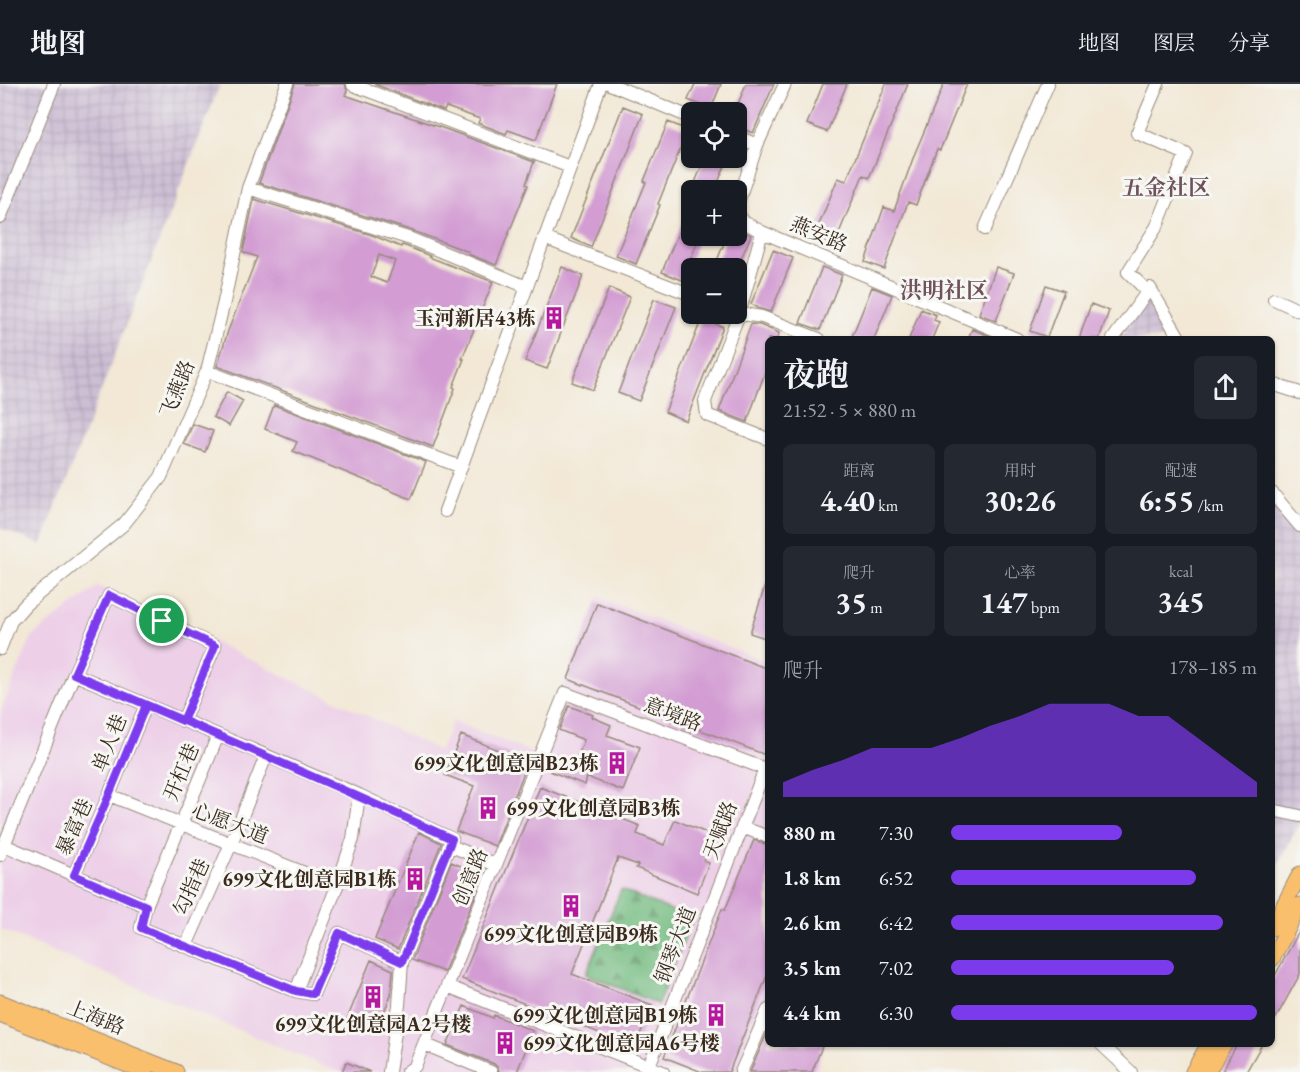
<!DOCTYPE html>
<html lang="zh">
<meta charset="utf-8">
<style>
body{margin:0;font-family:"EB Garamond","Noto Serif SC",serif;background:#242831;color:#f1f3f6;height:100vh;display:flex;flex-direction:column;font-size:22px;white-space:nowrap}
*{box-sizing:border-box;margin:0}
p{font-size:20px;color:#9ea1a6}
.icon{flex:none;width:33px;height:33px;fill:none;stroke:currentColor;stroke-width:2;stroke-linecap:round;stroke-linejoin:round}
.map{position:relative;flex:1;overflow:hidden}
.details{position:absolute;left:765px;top:252px;width:510px;height:711px;display:flex;flex-direction:column;background:#171b24;border-radius:9px;box-shadow:0 2px 4px #0004}
.details>*{flex:none}
.controls{position:absolute;left:681px;top:18px;display:grid;gap:12px}
.controls a{display:grid;place-items:center;width:66px;height:66px;border-radius:9px;background:#171b24;box-shadow:0 2px 4px #0004;font-size:30px}
.pin{position:absolute;display:grid;place-items:center;width:51px;height:51px;color:#fff;margin:-26px;border:3px solid #fff;border-radius:50%;box-shadow:0 2px 6px #0007}
.round{display:grid;place-items:center;flex:none;width:63px;height:63px;border-radius:9px;background:#242831}
.headline{display:flex;align-items:center;justify-content:space-between;height:102px;padding:0 18px}
h1{font-size:33px;font-weight:700;line-height:45px}
.metrics{display:grid;grid-template-columns:repeat(3,1fr);gap:9px;height:102px;padding:6px 18px}
.metrics div{display:grid;align-content:center;border-radius:9px;background:#242831;text-align:center}
.metrics b{font-size:30px;font-weight:700}
.metrics small{font-size:16px;font-weight:400}
.metrics p{font-size:16px}
.chart{height:168px;padding:12px 18px}
.chart p{display:flex;justify-content:space-between}
.chart svg{width:100%;height:108px;margin-top:6px;fill:#7c3aed;opacity:.7}
ul{padding:0 18px;list-style:none;font-size:20px}
li{display:grid;grid-template-columns:96px 72px 1fr;align-items:center;height:45px}
li i{height:15px;border-radius:8px;background:#7c3aed}
header{display:flex;align-items:center;gap:36px;box-sizing:border-box;height:84px;padding:0 30px;background:#171b24;border-bottom:2px solid #363941}
header strong{font-size:28px}
nav{display:flex;gap:33px;margin-inline-start:auto;font-size:21px}
.map>svg:first-child{display:block}
.built{fill:#edd0e8}
.industrial{fill:url(#industrial-grid)}
.forest{fill:url(#forest-firs);stroke:#587350;stroke-width:1.5}
.building{fill:#d39dd3;fill-rule:evenodd}
.lines{fill:none;stroke-linecap:round;stroke-linejoin:round}
.minor-casing{stroke:#96897a;stroke-width:14}
.major-casing{stroke:#96897a;stroke-width:17}
.minor{stroke:#fff;stroke-width:12}
.major{stroke:#f9bf6d;stroke-width:15}
.route-casing{stroke:#fff;stroke-width:12}
.route{stroke:#7c3aed;stroke-width:8}
.labels{text-anchor:middle;dominant-baseline:central;stroke-width:6;stroke-linejoin:round;paint-order:stroke}
.street-label{font-size:20px;fill:#3b2a1e;stroke:#f6f6f2}
.poi-label{font-size:20px;font-weight:bold;fill:#3b2a1e;stroke:#f6f6f2;text-anchor:end}
.quarter-label{font-size:22px;font-weight:bold;fill:#70525d;stroke:#f6f6f2}
</style>
<header>
<strong>地图</strong>
<nav><a>地图</a><a>图层</a><a>分享</a></nav>
</header>
<div class="map">
<svg width="1300" height="988" viewBox="0 0 1300 988">
<defs>
<pattern id="industrial-grid" width="8" height="8" patternUnits="userSpaceOnUse" patternTransform="scale(1.5)"><rect width="8" height="8" fill="#ccbed4"/><path d="M0 4h8M4 0v8" fill="none" stroke="#b0a3b6"/></pattern>
<pattern id="forest-firs" width="22" height="20" patternUnits="userSpaceOnUse" patternTransform="scale(1.5)"><rect width="22" height="20" fill="#74bc81"/><path d="M5 1l3.5 6h-7zM16 11l3.5 6h-7z" fill="#609969"/></pattern>
</defs>
<rect width="100%" height="100%" fill="#f6f6f2"/>
<filter id="ink" filterUnits="userSpaceOnUse"><feTurbulence type="fractalNoise" baseFrequency=".0167" numOctaves="2"/><feDisplacementMap in="SourceGraphic" scale="12" xChannelSelector="R" yChannelSelector="G"/><feConvolveMatrix kernelMatrix="1 2 1 2 8 2 1 2 1" color-interpolation-filters="sRGB"/></filter>
<filter id="wash" filterUnits="userSpaceOnUse"><feTurbulence type="fractalNoise" baseFrequency=".008" numOctaves="4" result="noise"/><feDisplacementMap in="SourceGraphic" scale="24" xChannelSelector="R" yChannelSelector="G"/><feGaussianBlur stdDeviation="1.35" result="paint"/><feColorMatrix in="noise" values="0 0 0 0 0 0 0 0 0 0 0 0 0 0 0 0 0 1.4 0 .05"/><feComposite in="paint" operator="in"/></filter>
<g filter="url(#wash)">
<rect width="100%" height="100%" fill="#f2e8d5"/>
<!-- built -->
<path class="built" d="M 98,502 L 440,667 L 453,637 L 536,670 L 598,513 L 768,578 L 768,960 L 825,960 L 816,988 L 338,988 L 0,845 L 0,629 L 32,552 Z"/>
<!-- industrial -->
<path class="industrial" d="M 0,0 L 220,0 L 41,461 L 0,444 Z
M 1148,210 L 1174,255 L 1120,255 Z
M 1272,416 L 1300,439 L 1300,739 L 1272,791 Z"/>
<!-- forest -->
<path class="forest" d="M 621,806 L 693,835 L 658,920 L 586,890 Z"/>
<g id="blocks">
<!-- building -->
<path class="building" d="M 295,0 L 345,0 L 347,7 L 345,11 L 448,46 L 534,78 L 526,100 L 528,101 L 496,181 L 468,170 L 469,168 L 413,147 L 259,99 Z
M 374,0 L 557,0 L 536,56 L 508,46 L 506,50 L 478,39 L 480,35 L 446,23 L 444,27 Z
M 695,0 L 721,0 L 711,25 L 688,16 Z
M 746,0 L 774,0 L 753,49 L 736,42 L 736,25 Z
M 823,0 L 847,0 L 827,48 L 807,40 Z
M 886,0 L 908,0 L 869,94 L 863,91 L 834,161 L 814,153 L 838,94 L 846,97 Z
M 944,0 L 967,0 L 940,66 L 937,65 L 916,121 L 908,118 L 884,185 L 865,178 L 884,123 L 894,127 L 915,69 Z
M 623,22 L 643,30 L 591,163 L 571,154 Z
M 668,38 L 688,46 L 658,120 L 660,121 L 636,180 L 616,172 L 646,98 L 644,97 Z
M 705,74 L 728,74 L 715,106 L 692,106 Z
M 254,115 L 372,151 L 401,163 L 402,161 L 408,163 L 430,172 L 429,173 L 493,198 L 462,275 L 464,275 L 453,303 L 455,304 L 433,363 L 217,282 L 228,247 L 257,173 L 243,168 ZM 379,171 L 395,177 L 387,199 L 371,193 Z
M 691,117 L 692,152 L 700,152 L 682,196 L 662,188 Z
M 736,144 L 751,151 L 737,184 L 714,184 L 727,152 L 736,152 Z
M 773,166 L 793,174 L 771,228 L 757,224 L 757,223 L 751,220 Z
M 562,183 L 583,192 L 547,285 L 525,277 Z
M 822,183 L 842,191 L 820,246 L 800,239 Z
M 996,183 L 1014,189 L 996,237 L 979,230 Z
M 1046,201 L 1064,207 L 1047,253 L 1030,247 Z
M 872,203 L 892,211 L 874,255 L 851,255 Z
M 609,204 L 630,213 L 593,306 L 572,298 Z
M 654,215 L 676,223 L 639,317 L 618,309 Z
M 1091,220 L 1109,227 L 1099,255 L 1079,255 Z
M 921,225 L 936,231 L 934,236 L 939,238 L 932,255 L 909,255 Z
M 702,234 L 723,243 L 686,337 L 665,328 Z
M 751,240 L 760,241 L 779,249 L 777,255 L 768,255 L 768,280 L 747,338 L 719,327 Z
M 972,245 L 992,253 L 991,255 L 968,255 Z
M 227,308 L 243,317 L 229,342 L 213,333 Z
M 274,321 L 426,378 L 411,415 L 293,367 L 297,358 L 265,345 Z
M 193,340 L 213,347 L 205,368 L 184,360 Z
M 766,499 L 768,499 L 768,555 L 750,549 Z
M 597,519 L 768,585 L 768,672 L 568,595 Z
M 569,622 L 593,631 L 592,633 L 611,641 L 607,651 L 640,663 L 623,707 L 587,693 L 585,701 L 550,687 L 556,673 L 575,680 L 584,656 L 559,646 Z
M 461,651 L 528,678 L 495,762 L 456,747 L 474,702 L 445,691 Z
M 540,703 L 640,742 L 637,750 L 664,761 L 675,736 L 714,752 L 704,777 L 709,779 L 697,809 L 636,784 L 638,781 L 618,774 L 572,890 L 652,921 L 635,963 L 462,895 Z
M 419,748 L 441,759 L 441,760 L 398,865 L 375,855 Z
M 754,756 L 768,761 L 768,889 L 729,988 L 702,988 L 664,973 L 722,825 L 725,826 Z
M 451,778 L 483,791 L 444,888 L 412,876 Z
M 1300,846 L 1300,890 L 1272,941 L 1272,897 Z
M 371,876 L 393,886 L 391,911 L 375,950 L 346,938 Z
M 464,922 L 493,934 L 494,931 L 533,947 L 517,988 L 499,988 L 498,984 L 494,980 L 447,961 Z
M 768,947 L 768,960 L 823,960 L 812,988 L 750,988 Z
M 1237,960 L 1262,960 L 1246,988 L 1222,988 Z
M 346,978 L 370,988 L 342,988 Z"/>
</g>
</g>
<g filter="url(#ink)">
<use href="#blocks" fill-opacity="0" stroke="#96897a" stroke-width="1.5"/>
<g class="lines">
<!-- minor casing -->
<g class="minor-casing">
<path id="minor" d="M 610,0 L 692,34
M 785,0 L 757,61 L 738,118 L 737,129 L 744,138 L 762,148 L 1017,255
M 353,1 L 570,83
M 736,52 L 757,61
M 248,104 L 411,155 L 527,203
M 0,134 L 54,0
M 985,145 L 1048,0
M 762,148 L 739,230 L 705,317 L 707,331 L 768,355
M 544,154 L 692,211
M 1148,208 L 1128,188 L 1157,142 L 1186,70 L 1137,49 L 1158,0
M 1274,215 L 1300,227
M 736,229 L 762,233 L 819,255
M 1113,255 L 1150,204 L 1180,255
M 207,287 L 461,383
M 1272,300 L 1300,309
M 1272,409 L 1300,442
M 445,427 L 601,0
M 0,565 L 11,537 L 26,520 L 124,440 L 161,393 L 207,287 L 224,218 L 248,104 L 287,0
M 74,590 L 359,711 L 452,755 L 402,878 L 399,921 L 389,988
M 109,711 L 337,802
M 1272,726 L 1300,732
M 742,743 L 768,753
M 4,761 L 146,822 L 141,844 L 296,907 L 313,910 L 339,849 L 402,878
M 449,761 L 496,781
M 0,771 L 74,590 L 109,511 L 215,562 L 183,637
M 74,791 L 109,711 L 146,621
M 146,822 C 170,765 195,709 218,651
M 186,862 L 231,760 L 266,672
M 447,902 L 663,988
M 296,907 L 337,802 L 353,755 L 359,711
M 424,960 L 491,988
M 1101,960 L 1131,988
M 649,982 L 765,685
M 407,988 L 415,982 L 565,609 L 768,686
M 741,988 L 768,926"/>
</g>
<!-- major casing -->
<g class="major-casing">
<path id="major" d="M 1272,844 L 1300,790
M 1272,875 L 1300,821
M 0,918 L 176,988
M 0,930 L 145,988
M 1193,988 L 1209,960
M 1207,988 L 1224,960"/>
</g>
<!-- minor -->
<use href="#minor" class="minor"/>
<!-- major -->
<use href="#major" class="major"/>
</g>
</g>
<g class="lines" filter="url(#ink)">
<!-- route casing -->
<g class="route-casing">
<path id="route" d="M 162,537 L 215,562 L 183,637 L 146,621 L 109,711 L 74,791 L 146,822 L 141,844 L 296,907 L 313,910 L 339,849 L 402,878 L 452,755 C 327,697 201,644 74,590 L 109,511 L 162,537"/>
</g>
<!-- route -->
<use href="#route" class="route"/>
</g>
<!-- icons -->
<defs>
<g id="building-bare" transform="scale(1.8)"><path d="M-4-6H4V6H1V3H-1V6H-4ZM-2.5-4.3h1.7v1.8h-1.7ZM.8-4.3h1.7v1.8H.8ZM-2.5-1h1.7V.8h-1.7ZM.8-1h1.7V.8H.8Z" fill="#b5179e" stroke="#f6f6f2" stroke-width="2.5" paint-order="stroke"/></g>
</defs>
<g fill-rule="evenodd">
<use href="#building-bare" x="554" y="234"/>
<use href="#building-bare" x="617" y="679"/>
<use href="#building-bare" x="488" y="724"/>
<use href="#building-bare" x="415" y="795"/>
<use href="#building-bare" x="571" y="822"/>
<use href="#building-bare" x="373" y="913"/>
<use href="#building-bare" x="716" y="931"/>
<use href="#building-bare" x="505" y="959"/>
</g>
<g class="labels">
<!-- street labels -->
<g class="street-label">
<text transform="translate(819 150) rotate(23)">燕安路</text>
<text transform="translate(177 305) rotate(-68)">飞燕路</text>
<text transform="translate(673 630) rotate(21)">意境路</text>
<text transform="translate(109 659) rotate(-68)">单人巷</text>
<text transform="translate(181 688) rotate(-67)">开杠巷</text>
<text transform="translate(230 739) rotate(21)">心愿大道</text>
<text transform="translate(74 743) rotate(-66)">暴富巷</text>
<text transform="translate(720 746) rotate(-69)">天赋路</text>
<text transform="translate(470 793) rotate(-68)">创意路</text>
<text transform="translate(191 803) rotate(-66)">勾指巷</text>
<text transform="translate(675 861) rotate(-69)">钢琴大道</text>
<text transform="translate(96 933) rotate(22)">上海路</text>
</g>
<!-- poi labels -->
<g class="poi-label">
<text x="536" y="234">玉河新居43栋</text>
<text x="599" y="679">699文化创意园B23栋</text>
<text x="506" y="724" text-anchor="start">699文化创意园B3栋</text>
<text x="397" y="795">699文化创意园B1栋</text>
<text x="571" y="850" text-anchor="middle">699文化创意园B9栋</text>
<text x="698" y="931">699文化创意园B19栋</text>
<text x="373" y="940" text-anchor="middle">699文化创意园A2号楼</text>
<text x="523" y="959" text-anchor="start">699文化创意园A6号楼</text>
</g>
<!-- quarter labels -->
<g class="quarter-label">
<text x="1166" y="103">五金社区</text>
<text x="944" y="206">洪明社区</text>
</g>
</g>
</svg>
<div class="controls">
<a><svg class="icon" aria-label="locate" viewBox="0 0 24 24"><circle cx="12" cy="12" r="6"/><path d="M12 2v4M12 18v4M2 12h4M18 12h4"/></svg></a>
<a>+</a>
<a>−</a>
</div>
<div class="pin" style="left:162px;top:537px;background:#1e9e55"><svg class="icon" aria-label="arrive" viewBox="0 0 24 24"><path d="M6 21V4h12l-3 4 3 4H6"/></svg></div>
<section class="details">
<div class="headline"><div><h1>夜跑</h1><p>21:52 · 5 × 880 m</p></div><a class="round"><svg class="icon" aria-label="share" viewBox="0 0 24 24"><path d="M12 15V3M7 8l5-5 5 5M5 13v7h14v-7"/></svg></a></div>
<div class="metrics">
<div><p>距离</p><b>4.40<small> km</small></b></div>
<div><p>用时</p><b>30:26</b></div>
<div><p>配速</p><b>6:55<small> /km</small></b></div>
</div>
<div class="metrics">
<div><p>爬升</p><b>35<small> m</small></b></div>
<div><p>心率</p><b>147<small> bpm</small></b></div>
<div><p>kcal</p><b>345</b></div>
</div>
<div class="chart"><p><span>爬升</span>178–185 m</p>
<svg viewBox="0 0 160 44" preserveAspectRatio="none"><path d="M0 44V38L10 33L20 29L30 24L40 24L50 24L60 20L70 15L80 11L90 6L100 6L110 6L120 11L130 11L140 20L150 29L160 38V44z"/></svg>
</div>
<ul>
<li><b>880 m</b>7:30<i style="width:56%"></i></li>
<li><b>1.8 km</b>6:52<i style="width:80%"></i></li>
<li><b>2.6 km</b>6:42<i style="width:89%"></i></li>
<li><b>3.5 km</b>7:02<i style="width:73%"></i></li>
<li><b>4.4 km</b>6:30<i style="width:100%"></i></li>
</ul>
</section>
</div>
